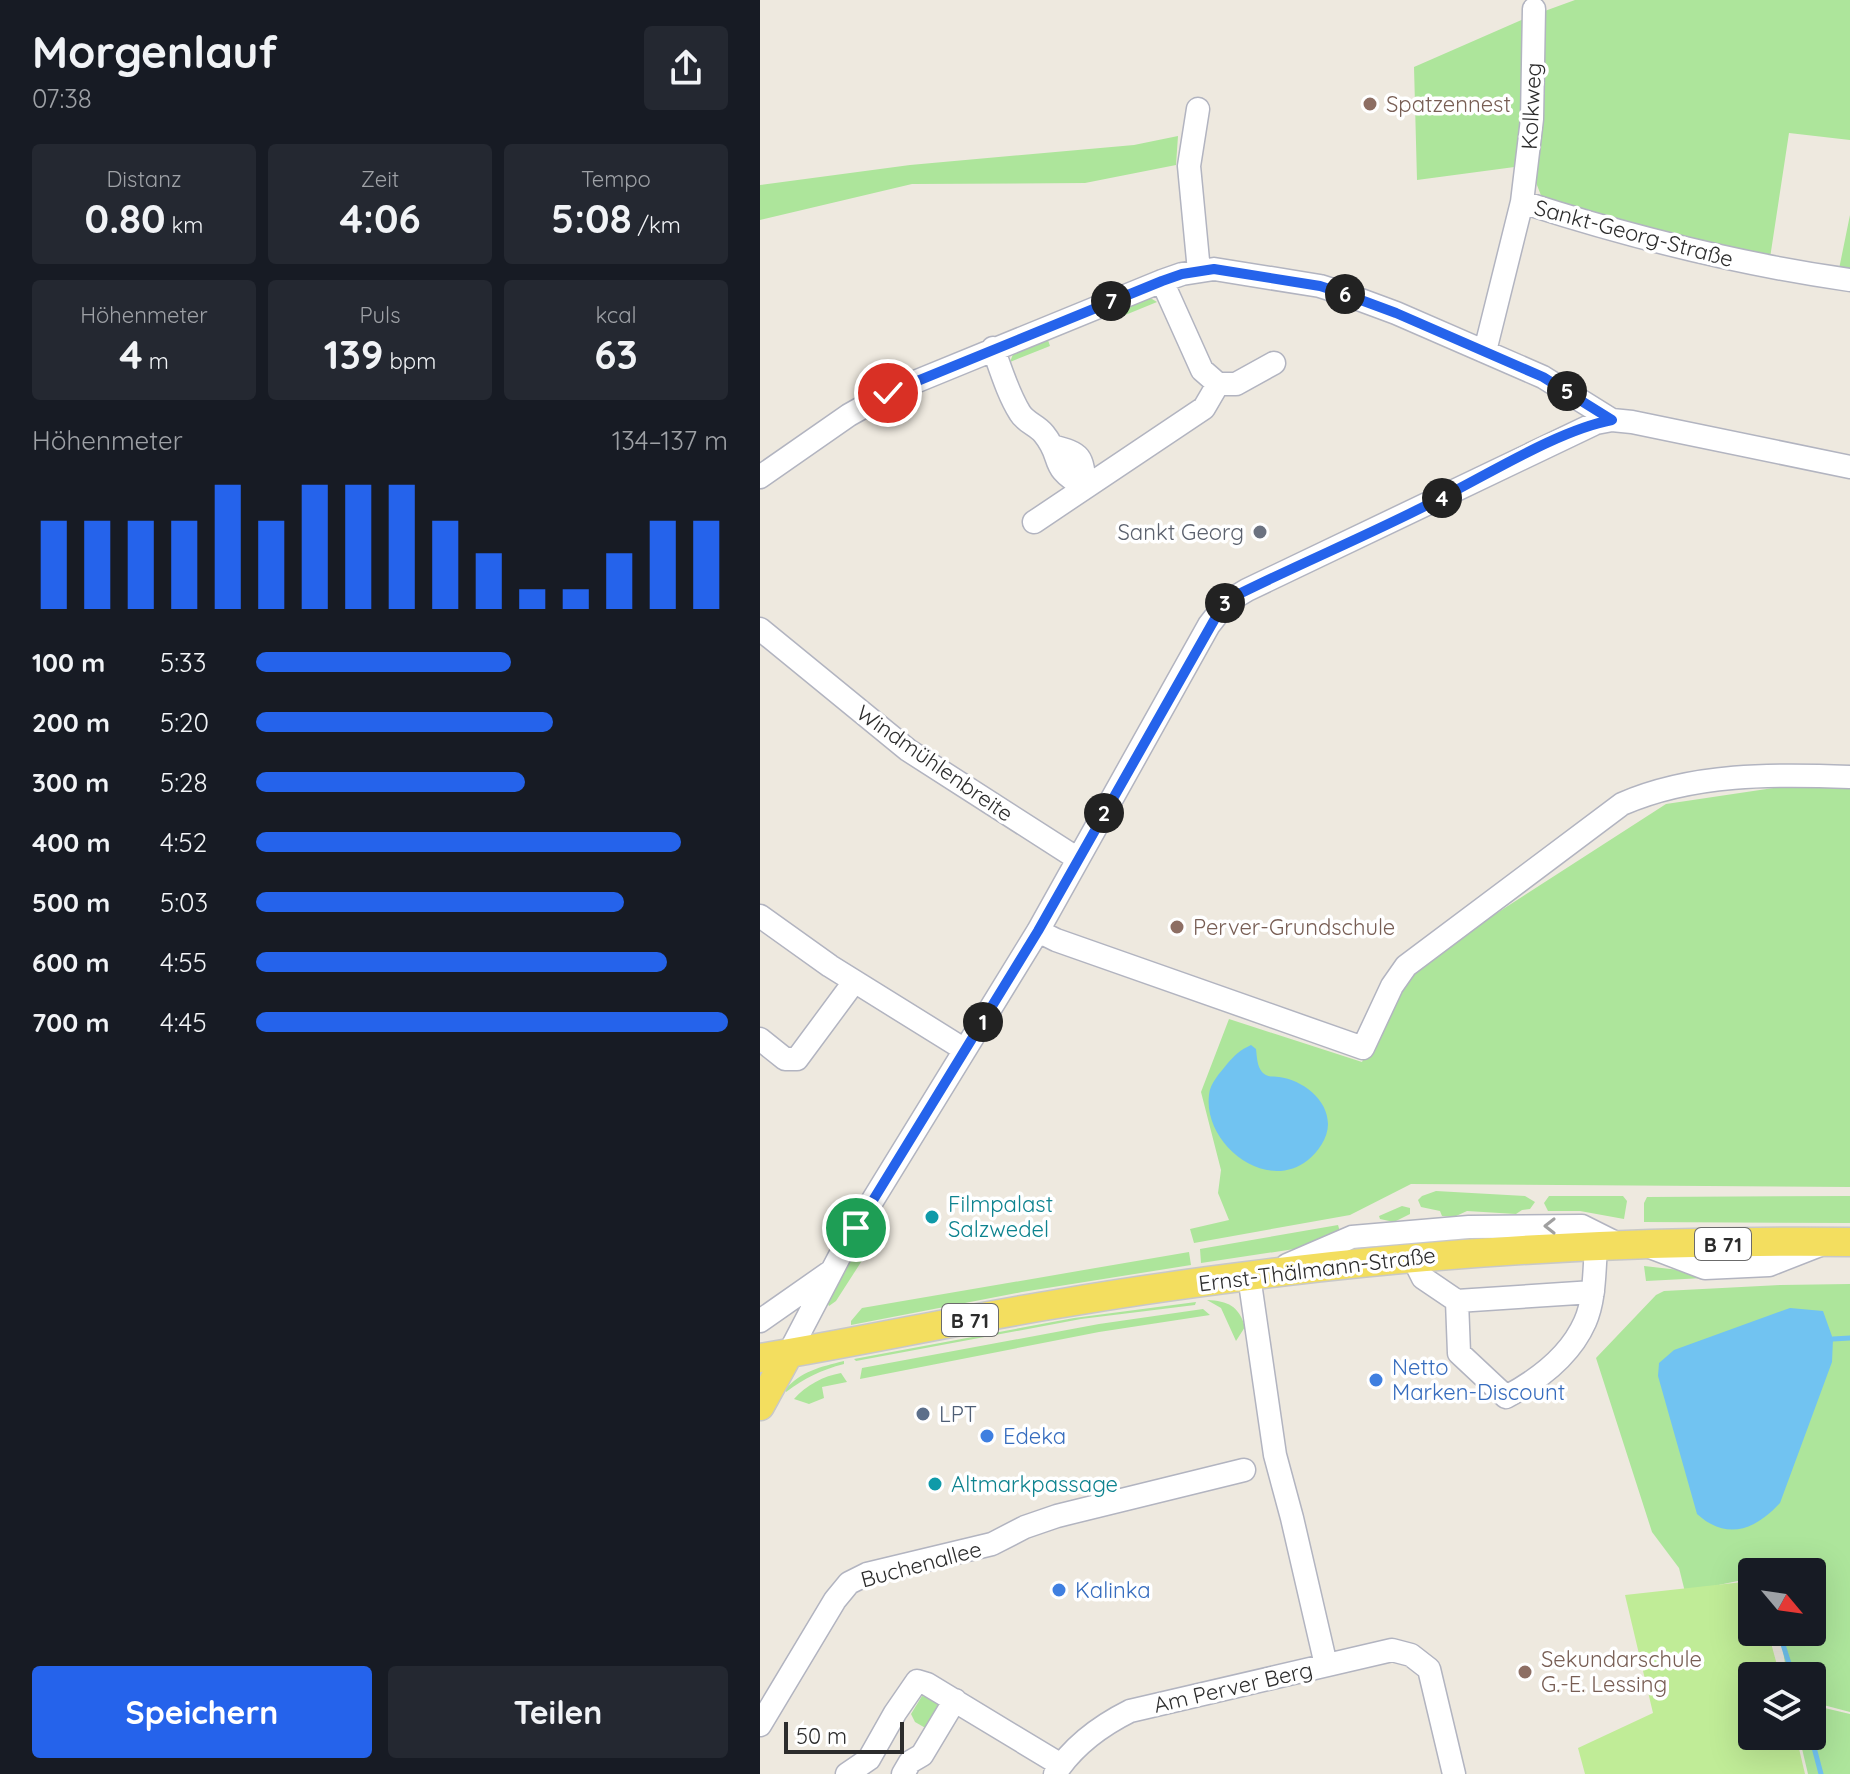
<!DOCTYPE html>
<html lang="de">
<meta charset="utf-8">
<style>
body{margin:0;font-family:Quicksand,sans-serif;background:#242831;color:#f1f3f6;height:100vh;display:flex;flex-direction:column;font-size:30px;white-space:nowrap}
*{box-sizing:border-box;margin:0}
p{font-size:26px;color:#9ea1a6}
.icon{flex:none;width:44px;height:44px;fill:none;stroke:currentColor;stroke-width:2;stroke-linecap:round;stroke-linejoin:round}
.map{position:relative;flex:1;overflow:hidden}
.side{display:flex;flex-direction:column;background:#171b24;width:760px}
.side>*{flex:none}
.needle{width:52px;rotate:119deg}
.controls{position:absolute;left:978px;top:1558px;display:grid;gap:16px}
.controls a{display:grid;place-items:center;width:88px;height:88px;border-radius:8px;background:#171b24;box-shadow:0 8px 32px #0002;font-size:40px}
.scale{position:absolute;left:24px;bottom:20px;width:120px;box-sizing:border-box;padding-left:8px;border:4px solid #2c2c2c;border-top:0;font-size:22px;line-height:28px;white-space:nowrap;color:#2c2c2c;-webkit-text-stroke:6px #fff;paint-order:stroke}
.pin{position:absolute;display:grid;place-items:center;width:68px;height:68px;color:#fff;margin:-34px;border:4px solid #fff;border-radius:50%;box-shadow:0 2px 8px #0007}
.km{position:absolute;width:40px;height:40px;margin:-20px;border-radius:50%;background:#222;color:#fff;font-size:22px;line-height:40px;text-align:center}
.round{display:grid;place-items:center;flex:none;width:84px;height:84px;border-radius:8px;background:#242831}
.overview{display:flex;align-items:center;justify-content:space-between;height:136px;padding:0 32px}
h1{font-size:44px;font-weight:700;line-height:60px}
.stats{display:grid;grid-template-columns:repeat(3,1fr);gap:12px;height:136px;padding:8px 32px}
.stats div{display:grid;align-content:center;border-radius:8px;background:#242831;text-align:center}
.stats b{font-size:40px;font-weight:700}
.stats small{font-size:22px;font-weight:400}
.stats p{font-size:22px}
.chart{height:224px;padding:16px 32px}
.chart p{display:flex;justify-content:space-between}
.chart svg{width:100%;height:144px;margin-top:8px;stroke:#2563eb;stroke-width:6}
.button{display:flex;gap:16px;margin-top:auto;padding:16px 32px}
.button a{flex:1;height:92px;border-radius:8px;background:#2563eb;color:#fff;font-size:32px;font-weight:700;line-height:92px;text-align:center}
.button a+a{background:#242831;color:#f1f3f6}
ul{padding:0 32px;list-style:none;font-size:26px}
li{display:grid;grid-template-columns:128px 96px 1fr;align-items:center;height:60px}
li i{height:20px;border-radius:10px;background:#2563eb}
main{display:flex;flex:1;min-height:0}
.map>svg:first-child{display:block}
.green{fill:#ade59b}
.pitch{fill:#c0ec97}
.water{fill:#71c3f1}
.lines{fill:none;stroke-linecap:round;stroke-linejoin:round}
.stream{stroke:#71c3f1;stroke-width:5}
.minor-casing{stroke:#b2b4c0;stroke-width:25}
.major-casing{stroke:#c8c8c8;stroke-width:31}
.minor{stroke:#fff;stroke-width:22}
.major{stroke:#f3de5f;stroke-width:28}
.oneway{stroke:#a0a0a0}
.route-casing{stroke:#fff;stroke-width:16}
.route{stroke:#2563eb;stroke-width:10}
.education-dot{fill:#8d6e63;stroke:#fff;stroke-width:3}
.worship-dot{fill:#6b7280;stroke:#fff;stroke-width:3}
.culture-dot{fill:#0f9aa8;stroke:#fff;stroke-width:3}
.shop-dot{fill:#3f7fe0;stroke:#fff;stroke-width:3}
.service-dot{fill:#5c6f8a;stroke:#fff;stroke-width:3}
.labels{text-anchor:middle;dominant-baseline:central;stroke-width:7;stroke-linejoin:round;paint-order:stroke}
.shield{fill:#fff;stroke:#6b6b6b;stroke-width:2}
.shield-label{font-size:20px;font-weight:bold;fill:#2c2c2c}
.education-label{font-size:22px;fill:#785e54;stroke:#fff;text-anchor:start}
.street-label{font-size:22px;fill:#2c2c2c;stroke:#fff}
.worship-label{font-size:22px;fill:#5b616d;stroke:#fff;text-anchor:end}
.culture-label{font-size:22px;fill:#0d838f;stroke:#fff;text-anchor:start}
.shop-label{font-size:22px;fill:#366cbe;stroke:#fff;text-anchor:start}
.service-label{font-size:22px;fill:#4e5e75;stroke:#fff;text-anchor:start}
</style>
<main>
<section class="side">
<div class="overview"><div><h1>Morgenlauf</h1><p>07:38</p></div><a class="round"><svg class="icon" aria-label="share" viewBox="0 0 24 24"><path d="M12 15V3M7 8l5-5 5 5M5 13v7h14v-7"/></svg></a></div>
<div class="stats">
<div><p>Distanz</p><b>0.80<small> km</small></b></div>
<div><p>Zeit</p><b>4:06</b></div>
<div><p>Tempo</p><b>5:08<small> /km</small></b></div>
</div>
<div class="stats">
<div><p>Höhenmeter</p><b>4<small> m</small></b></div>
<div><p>Puls</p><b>139<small> bpm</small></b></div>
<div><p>kcal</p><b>63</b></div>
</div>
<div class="chart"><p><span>Höhenmeter</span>134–137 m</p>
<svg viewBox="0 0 160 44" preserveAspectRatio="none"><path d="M5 44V17M15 44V17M25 44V17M35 44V17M45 44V6M55 44V17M65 44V6M75 44V6M85 44V6M95 44V17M105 44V27M115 44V38M125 44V38M135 44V27M145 44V17M155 44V17"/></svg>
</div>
<ul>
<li><b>100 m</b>5:33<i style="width:54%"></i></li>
<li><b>200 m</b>5:20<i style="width:63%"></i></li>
<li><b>300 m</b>5:28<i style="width:57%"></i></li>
<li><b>400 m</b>4:52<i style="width:90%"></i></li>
<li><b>500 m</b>5:03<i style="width:78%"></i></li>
<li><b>600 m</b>4:55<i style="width:87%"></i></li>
<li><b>700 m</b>4:45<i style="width:100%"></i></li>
</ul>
<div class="button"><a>Speichern</a><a>Teilen</a></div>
</section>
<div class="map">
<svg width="1090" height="1774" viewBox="0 0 1090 1774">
<rect width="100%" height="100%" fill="#eee9df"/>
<!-- green -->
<path class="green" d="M 815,0 L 1090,0 L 1090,140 L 1029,133 L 1010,258 L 979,254 L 795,204 L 782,198 L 775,180 L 782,12 Z
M 768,17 L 762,166 L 657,180 L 654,67 Z
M 418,136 L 416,165 L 325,183 L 152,184 L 0,220 L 0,185 L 150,165 L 374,145 Z
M 1090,215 L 1090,271 L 1079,269 Z
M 387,296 L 397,302 L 353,320 L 349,311 Z
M 287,337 L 290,346 L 250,362 L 255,349 Z
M 1033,785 L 1090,789 L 1090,1187 L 651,1184 L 590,1215 L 434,1243 L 430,1229 L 469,1220 L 458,1193 L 461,1170 L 441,1092 L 469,1019 L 602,1062 L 639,987 L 658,964 L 906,804 Z
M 676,1191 L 765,1196 L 775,1202 L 770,1209 L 762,1210 L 756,1214 L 707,1211 L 694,1217 L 682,1216 L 680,1211 L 661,1207 L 658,1200 L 662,1196 Z
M 789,1196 L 863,1196 L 867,1201 L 864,1219 L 820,1211 L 788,1211 L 784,1203 Z
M 1090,1196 L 1090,1223 L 884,1222 L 884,1203 L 887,1197 Z
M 642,1206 L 650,1208 L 650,1214 L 634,1222 L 620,1219 L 619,1216 Z
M 578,1225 L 581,1235 L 541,1248 L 441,1263 L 440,1249 Z
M 99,1237 L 112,1245 L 76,1301 L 69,1306 L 67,1302 Z
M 429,1252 L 431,1265 L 262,1292 L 91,1325 L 91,1321 L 102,1308 Z
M 884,1266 L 946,1273 L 944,1278 L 886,1281 Z
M 1090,1284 L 1090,1712 L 1052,1702 L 1052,1676 L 1027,1676 L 1020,1632 L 1052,1632 L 1052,1572 L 992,1572 L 992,1578 L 925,1592 L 919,1568 L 892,1532 L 836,1358 L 896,1295 L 904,1291 L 1020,1285 Z
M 447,1300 C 468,1301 479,1306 485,1327 L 476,1341 L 461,1308 Z
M 436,1302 L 435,1305 L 321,1319 L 96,1361 L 94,1359 L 314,1318 Z
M 443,1309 L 450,1315 L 339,1332 L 100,1379 L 102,1368 L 339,1324 Z
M 84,1361 L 84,1364 C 61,1370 45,1378 26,1392 L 25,1390 C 41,1371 60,1367 84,1361 Z
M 81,1373 L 87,1382 L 62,1387 L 64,1398 L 49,1404 L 34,1399 C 46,1385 64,1376 81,1373 Z
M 162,1696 L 186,1701 L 169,1730 L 155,1722 L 151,1714 Z
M 1052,1705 L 1090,1714 L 1090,1774 L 1048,1774 L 1039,1736 L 1052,1736 Z"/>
<!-- pitch -->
<path class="pitch" d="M 992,1581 L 992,1632 L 1008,1632 L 1020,1676 L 992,1676 L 992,1736 L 1036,1736 L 1045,1774 L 825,1774 L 818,1748 L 893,1713 L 865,1595 Z"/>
<!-- water -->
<path class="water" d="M 491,1045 L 496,1049 C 497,1057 497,1066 502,1072 C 508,1078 512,1076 519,1077 C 542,1080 568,1099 568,1124 C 568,1138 558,1152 548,1160 C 505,1194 443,1143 449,1095 C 450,1083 460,1073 467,1064 C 475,1055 480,1050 491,1045 Z
M 1030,1308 L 1063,1311 L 1073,1339 L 1072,1362 L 1020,1503 C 995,1530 967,1541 937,1514 L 898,1376 L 899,1363 L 914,1350 Z"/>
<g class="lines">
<!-- stream -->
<path class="stream" d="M 1073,1339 L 1090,1338
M 1019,1632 L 1033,1676
M 1051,1736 L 1061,1774"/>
<!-- minor casing -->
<g class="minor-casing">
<path id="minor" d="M 438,109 L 429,166 L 439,271
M 762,202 C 870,237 978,264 1090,280
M 402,281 L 442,370 L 458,384
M 233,348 C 241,370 248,394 260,413 C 266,423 277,425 284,434 C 305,460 287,466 325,487
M 725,351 L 762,202 L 772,119 L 774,9
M 292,446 C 322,454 322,455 325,487
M 0,477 L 89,415 L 128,393 L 402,281 L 422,274 L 454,269 L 560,286 L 582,293 L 636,313 L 783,377 L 852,420
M 274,522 L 444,408 L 458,384 L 476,384 L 514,363
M 0,629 L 148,750 L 318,859
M 0,916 L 70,966 L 205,1050
M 278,931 L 296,940 L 603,1048 L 632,986 L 646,966 L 862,804 C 933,773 1014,774 1090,777
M 0,1039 L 25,1059 L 37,1059 L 94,982
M 890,1247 L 945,1268 L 1009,1265 L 1060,1245
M 652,1256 L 663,1278 L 697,1301 L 833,1292
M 527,1265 L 592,1237 L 709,1227 L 822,1226 L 862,1246
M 489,1276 L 515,1455 L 532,1518 L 566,1665
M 697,1301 L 699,1353 L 746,1397 C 778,1380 810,1356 825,1322 C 835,1299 834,1272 836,1248
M 0,1321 L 70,1272
M 29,1353 L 87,1242 L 278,931 L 449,625 L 467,602 L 487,590 L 836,423 L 852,420 L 872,422 L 1090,467
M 0,1725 L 75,1600 L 89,1583 L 107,1574 L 232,1544 L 265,1527 L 297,1516 L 484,1470
M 87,1774 L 109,1759 L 135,1713 L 157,1681 L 167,1684 L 301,1765
M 143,1774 L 150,1762 L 162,1755 L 195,1700
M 295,1774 C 313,1746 340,1726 370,1711 L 632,1650 L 651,1655 L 669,1669 L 694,1774"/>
</g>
<!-- major casing -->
<g class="major-casing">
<path id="major" d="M 0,1358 C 99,1342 198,1320 297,1304 C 360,1293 424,1284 488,1276 C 687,1250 889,1240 1090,1242
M 0,1406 L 29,1353"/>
</g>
<!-- minor -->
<use href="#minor" class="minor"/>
<!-- major -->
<use href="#major" class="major"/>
</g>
<!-- one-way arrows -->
<defs><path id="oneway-chevron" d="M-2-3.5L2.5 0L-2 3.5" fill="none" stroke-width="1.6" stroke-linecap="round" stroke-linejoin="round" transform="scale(2)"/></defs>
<use class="oneway" href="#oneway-chevron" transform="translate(790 1226) rotate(-180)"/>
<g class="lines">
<!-- route casing -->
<g class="route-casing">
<path id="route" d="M 96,1228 L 278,931 L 461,608 L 475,596 C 541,563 609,535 675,501 C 726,476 798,430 852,420 L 783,377 L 636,313 L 582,293 L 560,286 L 454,269 L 422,274 L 402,281 L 128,393"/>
</g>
<!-- route -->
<use href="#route" class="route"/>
</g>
<!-- markers -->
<g class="education-dot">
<circle cx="610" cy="104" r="8"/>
<circle cx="417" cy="927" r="8"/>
<circle cx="765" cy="1672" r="8"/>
</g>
<circle class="worship-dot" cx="500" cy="532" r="8"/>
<g class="culture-dot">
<circle cx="172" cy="1217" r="8"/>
<circle cx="175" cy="1484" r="8"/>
</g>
<g class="shop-dot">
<circle cx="616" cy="1380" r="8"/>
<circle cx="227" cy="1436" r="8"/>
<circle cx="299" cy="1590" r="8"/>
</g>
<circle class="service-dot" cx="163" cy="1414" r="8"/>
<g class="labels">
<!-- shield labels -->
<g class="shield">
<rect x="935" y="1228" width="56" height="32" rx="6"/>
<rect x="182" y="1304" width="56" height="32" rx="6"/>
</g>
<g class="shield-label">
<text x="963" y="1244">B 71</text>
<text x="210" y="1320">B 71</text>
</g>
<!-- education labels -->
<g class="education-label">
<text x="626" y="104">Spatzennest</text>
<text x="433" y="927">Perver-Grundschule</text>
<text x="781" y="1659">Sekundarschule<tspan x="781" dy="25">G.-E. Lessing</tspan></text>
</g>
<!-- street labels -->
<g class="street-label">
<text transform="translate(771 106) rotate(-87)">Kolkweg</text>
<text transform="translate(874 233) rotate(15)">Sankt-Georg-Straße</text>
<text transform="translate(175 763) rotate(35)">Windmühlenbreite</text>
<text transform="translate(557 1269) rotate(-7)">Ernst-Thälmann-Straße</text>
<text transform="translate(161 1564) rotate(-15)">Buchenallee</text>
<text transform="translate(473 1687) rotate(-13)">Am Perver Berg</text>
</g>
<!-- worship labels -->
<g class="worship-label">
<text x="484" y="532">Sankt Georg</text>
</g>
<!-- culture labels -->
<g class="culture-label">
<text x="188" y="1204">Filmpalast<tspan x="188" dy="25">Salzwedel</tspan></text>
<text x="191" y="1484">Altmarkpassage</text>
</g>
<!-- shop labels -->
<g class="shop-label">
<text x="632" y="1367">Netto<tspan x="632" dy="25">Marken-Discount</tspan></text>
<text x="243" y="1436">Edeka</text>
<text x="315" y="1590">Kalinka</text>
</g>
<!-- service labels -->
<g class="service-label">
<text x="179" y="1414">LPT</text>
</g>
</g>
</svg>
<div class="controls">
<a><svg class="needle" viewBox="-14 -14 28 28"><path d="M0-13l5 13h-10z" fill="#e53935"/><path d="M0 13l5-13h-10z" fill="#9ea1a6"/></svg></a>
<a><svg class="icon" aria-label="layers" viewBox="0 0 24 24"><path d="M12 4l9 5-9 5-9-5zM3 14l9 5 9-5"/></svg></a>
</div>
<div class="scale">50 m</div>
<div class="pin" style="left:96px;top:1228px;background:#1e9e55"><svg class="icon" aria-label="arrive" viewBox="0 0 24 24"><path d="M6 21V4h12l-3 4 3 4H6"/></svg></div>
<div class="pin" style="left:128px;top:393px;background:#d93025"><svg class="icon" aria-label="check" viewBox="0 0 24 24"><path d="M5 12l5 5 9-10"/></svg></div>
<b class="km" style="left:223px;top:1022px">1</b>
<b class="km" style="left:344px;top:813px">2</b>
<b class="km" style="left:465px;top:603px">3</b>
<b class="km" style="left:682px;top:498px">4</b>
<b class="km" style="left:807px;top:391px">5</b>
<b class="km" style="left:585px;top:294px">6</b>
<b class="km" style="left:351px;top:301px">7</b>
</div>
</main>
